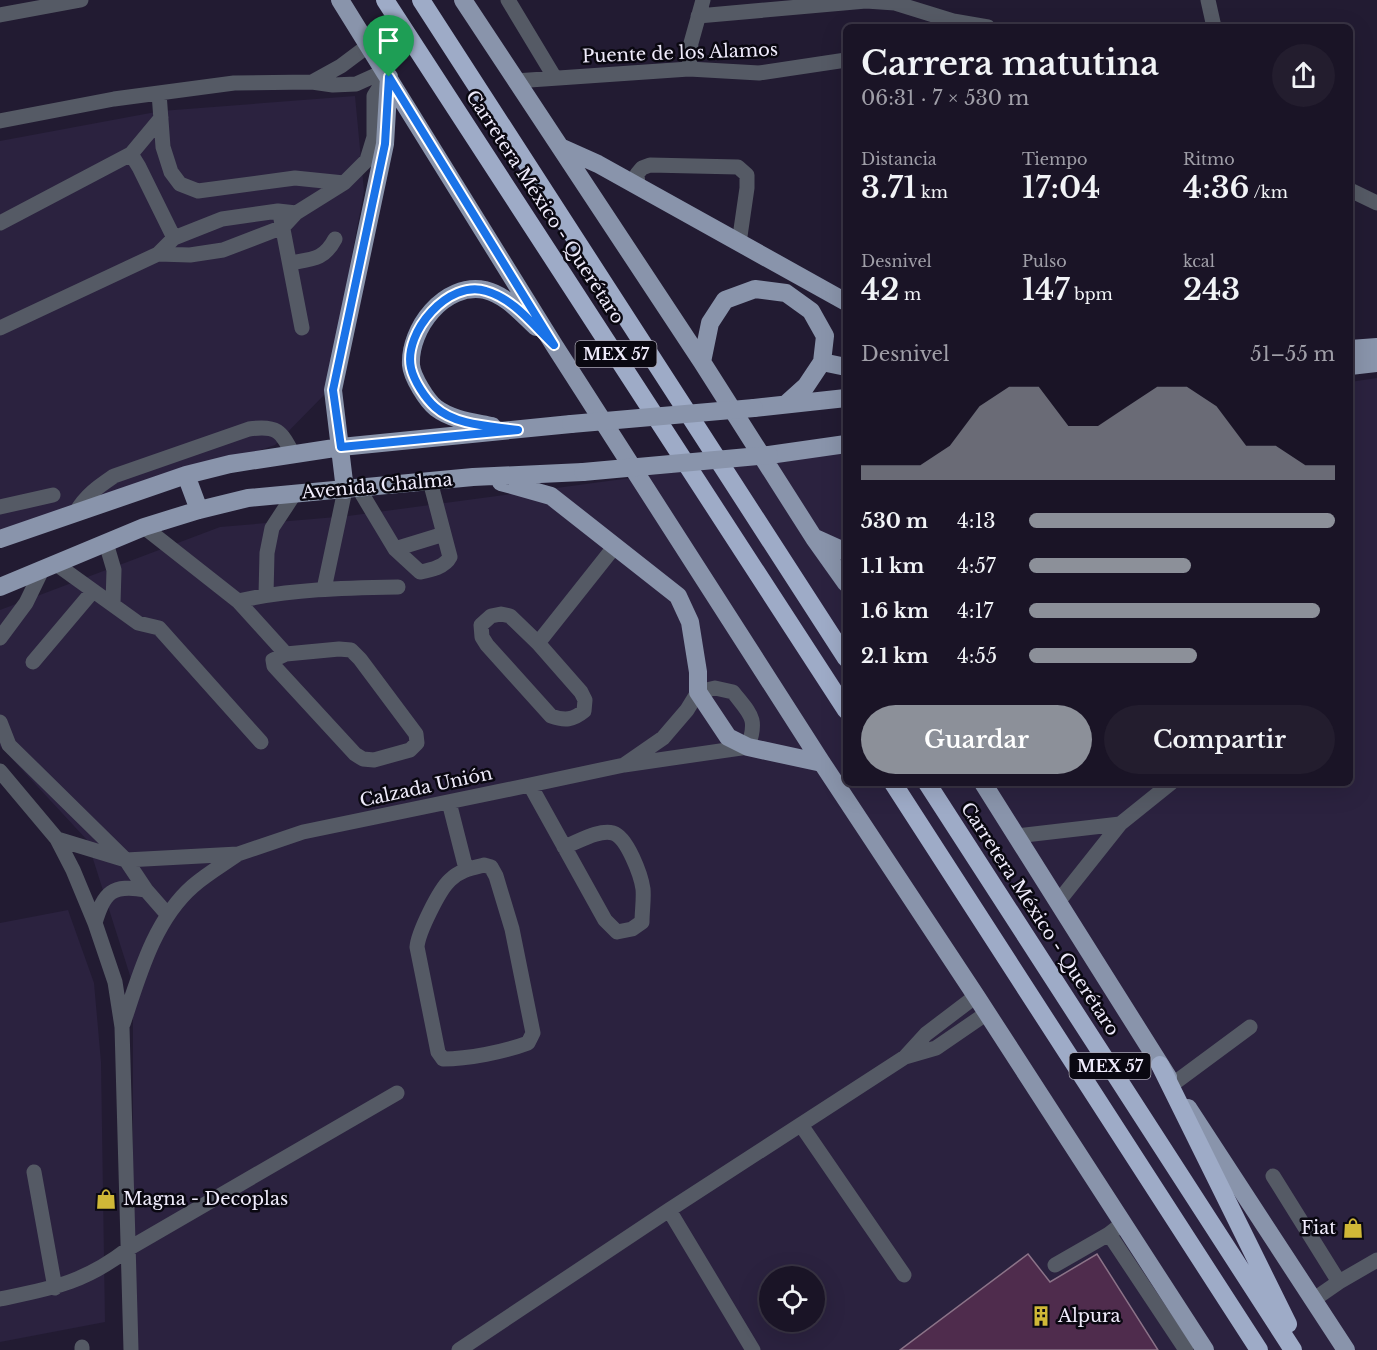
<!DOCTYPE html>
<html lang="es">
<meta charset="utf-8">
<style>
body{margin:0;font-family:"Libre Baskerville",serif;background:#231d2e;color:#f1f3f6;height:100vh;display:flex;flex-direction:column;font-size:22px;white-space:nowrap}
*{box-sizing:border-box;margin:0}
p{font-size:20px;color:#9f9ea7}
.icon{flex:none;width:33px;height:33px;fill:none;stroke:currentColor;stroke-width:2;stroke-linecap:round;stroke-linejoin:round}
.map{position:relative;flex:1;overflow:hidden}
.side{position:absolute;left:843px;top:24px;width:510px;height:762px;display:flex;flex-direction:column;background:#1a1426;border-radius:9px;box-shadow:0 6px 24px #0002,0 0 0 2px #383343}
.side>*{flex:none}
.controls{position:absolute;left:759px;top:1266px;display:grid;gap:12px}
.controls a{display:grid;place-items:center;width:66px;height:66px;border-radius:50%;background:#1a1426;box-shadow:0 6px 24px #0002,0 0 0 2px #383343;font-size:30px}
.pin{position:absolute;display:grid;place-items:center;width:51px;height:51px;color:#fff;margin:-62px -26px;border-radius:50% 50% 50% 0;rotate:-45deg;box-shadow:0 0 6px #0007}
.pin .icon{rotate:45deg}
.round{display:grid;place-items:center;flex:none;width:63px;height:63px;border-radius:32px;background:#231d2e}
.summary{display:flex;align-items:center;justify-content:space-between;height:102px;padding:0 18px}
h1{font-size:33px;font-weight:600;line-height:45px}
.figures{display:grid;grid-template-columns:repeat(3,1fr);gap:9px;height:102px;padding:6px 18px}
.figures div{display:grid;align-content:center}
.figures b{font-size:30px;font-weight:600}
.figures small{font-size:16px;font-weight:400}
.figures p{font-size:16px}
.chart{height:168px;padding:12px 18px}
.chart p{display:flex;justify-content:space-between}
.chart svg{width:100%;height:108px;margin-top:6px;fill:#8c9099;opacity:.7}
.button{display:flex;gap:12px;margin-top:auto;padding:12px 18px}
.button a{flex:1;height:69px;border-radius:36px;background:#8c9099;color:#fff;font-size:24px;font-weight:600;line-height:69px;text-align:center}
.button a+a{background:#231d2e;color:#f1f3f6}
ul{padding:0 18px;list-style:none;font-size:20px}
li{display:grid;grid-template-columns:96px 72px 1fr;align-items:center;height:45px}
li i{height:15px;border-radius:8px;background:#8c9099}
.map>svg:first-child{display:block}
.built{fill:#2b223f;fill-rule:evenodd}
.building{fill:#4f2c4d;stroke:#8b7388;stroke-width:1.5}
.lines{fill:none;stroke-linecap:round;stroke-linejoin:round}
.minor{stroke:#555a65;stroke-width:15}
.major{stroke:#8994ab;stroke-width:18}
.highway{stroke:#9eabc7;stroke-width:18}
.major-bridge{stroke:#8994ab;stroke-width:18}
.route-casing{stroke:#fff;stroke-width:12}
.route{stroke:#1a73e8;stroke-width:8}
.labels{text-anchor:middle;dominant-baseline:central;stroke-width:5;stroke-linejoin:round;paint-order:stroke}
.shield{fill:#0a0811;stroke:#aaa7b5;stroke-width:1.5}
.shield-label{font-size:16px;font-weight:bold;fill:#efebfb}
.street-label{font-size:18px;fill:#efebfb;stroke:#0a0811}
.poi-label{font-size:18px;fill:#efebfb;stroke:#0a0811;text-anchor:start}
</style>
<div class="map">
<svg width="1377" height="1350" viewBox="0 0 1377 1350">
<rect width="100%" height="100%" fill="#221b32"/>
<!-- built -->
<path class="built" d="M 355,96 L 364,191 L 326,393 L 275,445 L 0,540 L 0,141 L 161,111 Z
M 1377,378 L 1377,1350 L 133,1350 L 133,985 L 87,840 L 0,746 L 0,610 L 220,527 L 348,516 L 846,449 L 846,783 L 1350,783 L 1350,382 ZM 770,1276 L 814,1276 L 814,1322 L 770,1322 Z
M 68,910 L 94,983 L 101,1062 L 105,1322 L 0,1342 L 0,923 Z"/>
<!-- building -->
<path class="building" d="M 1028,1254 L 1050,1282 L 1097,1254 L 1158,1350 L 900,1350 Z"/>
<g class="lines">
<!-- minor -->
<path class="minor" d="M 508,0 L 555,78
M 1208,0 L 1214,27
M 0,15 L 81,0
M 698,16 L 866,1 L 895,3 L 953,21 L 988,27
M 689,69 L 691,43 L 703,0
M 515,81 L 689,69 L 759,73 L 846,60
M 312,82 L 341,66 L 369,45
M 159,93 L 163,147 L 171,172 L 180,184 L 198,191 L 295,178 L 344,183
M 0,121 L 114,99 L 234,83 L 312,82 L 333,85 L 356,84 L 385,71
M 131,154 L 161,118
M 638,186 L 637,174 L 642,168 L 650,165 L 738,167 L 747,175 L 747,188 L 739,243
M 1350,190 L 1377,203
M 281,219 L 302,328
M 0,223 L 131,154 L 139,167 L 174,238
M 158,254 L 190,255 L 223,250 L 283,227 L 296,213 L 344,183 L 367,160 L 374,137 L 374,96 L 387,75
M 290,263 C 312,259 324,260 335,239
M 0,328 L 158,254 L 174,238 L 222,219 L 278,211 L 296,213
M 359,489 L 395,549 L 420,572 C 431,570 445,567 450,557 L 430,481
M 0,507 L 53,495
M 76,512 C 86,495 98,487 114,476 L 249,429 C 277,425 281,431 293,454
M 144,527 L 238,601 L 286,654
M 106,543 L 114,570 L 113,604
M 395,549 L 444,534
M 56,564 L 138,623 L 159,628 L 261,742
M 324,589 L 345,490
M 266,595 L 267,553 L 272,528 L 295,493
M 238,601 C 291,589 344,588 398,587
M 501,614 L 510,616 L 538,643 L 581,692 L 585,700 L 584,711 C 573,720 565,721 551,716 L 487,645 L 482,637 L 481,625 L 491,616 Z
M 0,638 L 26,603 L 42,570
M 538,643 L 615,546
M 339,649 L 351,650 L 360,659 L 416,734 L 417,743 L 410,750 L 374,760 L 363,759 L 355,754 L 274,666 L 273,660 L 286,654 Z
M 33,662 L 93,591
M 0,722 L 9,745 L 126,860 L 146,890 L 167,914
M 0,771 L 57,839 L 73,870 L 95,923 L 115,982 L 122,1027 L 131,1350
M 530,785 L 605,920 L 617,932 L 632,929 L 642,922 C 642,911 644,899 643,889 C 641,875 627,837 613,833 C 599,829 578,842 564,847
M 449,802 L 466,869
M 1016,836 L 1120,824
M 57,839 L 126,860 L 238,854 L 303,832 L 530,785 L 624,765 L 748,747 C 758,718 751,715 733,692 L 715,688 L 698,692 L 687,710 L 663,738 L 624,765
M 484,865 L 491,867 L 496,876 L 512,929 L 533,1033 L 528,1043 C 504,1052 468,1059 443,1059 L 438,1052 L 417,947 C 418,933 439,890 450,880 C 460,870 472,868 484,865 Z
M 1058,902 L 1120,824 L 1171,783
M 95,923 C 104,892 112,884 146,890
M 123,1024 C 139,976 154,920 193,886 C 207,874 224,864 238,854
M 905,1057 L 926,1034 L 976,996
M 1173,1084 L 1250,1027
M 801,1125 L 904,1275
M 34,1172 L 55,1288
M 1273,1176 L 1339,1282
M 669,1210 L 753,1350
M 1122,1224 L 1109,1234 L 1186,1350
M 1055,1265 L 1109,1234
M 0,1299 C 53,1288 84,1283 128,1249 L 397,1093
M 1313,1300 L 1339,1282 L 1377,1260
M 82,1347 L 82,1350
M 459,1350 L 669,1210 L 905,1057 L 936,1048 L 987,1013"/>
<!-- major -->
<path class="major" d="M 340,0 L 554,345 L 822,763 L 976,996 L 1205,1350
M 463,0 L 702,362 L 814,538 L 846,583
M 560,147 L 598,164 L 846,302
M 1350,349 L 1377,347
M 702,362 L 710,323 L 725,300 L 755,289 L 786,293 L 811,311 L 825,336 L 822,362 L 806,386 L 786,404
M 822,362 L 846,367
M 1350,366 L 1377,363
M 754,408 L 846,398
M 492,426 C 473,422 452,420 436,408 C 427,401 412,377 411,365 C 409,329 444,282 485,290 C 506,295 521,313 536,327
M 769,455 L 846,444
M 186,475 L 199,510
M 501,482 L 551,496 L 678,596 L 690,622 L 698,672 L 698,692 L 728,737 L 748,747 L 822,763
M 345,490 L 333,390 L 385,144 L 389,77
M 815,538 L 846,552
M 0,539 L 186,475 L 230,464 L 341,447 L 571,424
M 0,587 L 144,527 L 199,510 L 248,498 L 473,477 L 583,472
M 983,783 L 1168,1077
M 1188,1108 L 1346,1350"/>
<!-- highway -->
<path class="highway" d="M 385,0 L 846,710
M 421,0 L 846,658
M 893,783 L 1259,1350
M 927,783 L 1293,1350
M 1160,1065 L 1288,1324"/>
<!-- major-bridge -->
<path class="major-bridge" d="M 571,424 L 754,408
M 583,472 L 769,455"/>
</g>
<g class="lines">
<!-- route casing -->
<g class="route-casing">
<path id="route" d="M 389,77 L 554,345 C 533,325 514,299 486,291 C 449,279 403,332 411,368 C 414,381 425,398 435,407 C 456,426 492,426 518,430 L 341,447 L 333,390 L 385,144 Z"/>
</g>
<!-- route -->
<use href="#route" class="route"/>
</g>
<!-- icons -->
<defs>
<g id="shop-bare" transform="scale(1.62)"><path d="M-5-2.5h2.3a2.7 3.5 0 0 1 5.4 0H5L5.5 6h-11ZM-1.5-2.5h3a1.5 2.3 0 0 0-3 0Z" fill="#d0b837" stroke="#0a0811" stroke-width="2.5" paint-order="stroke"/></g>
<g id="building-bare" transform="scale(1.62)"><path d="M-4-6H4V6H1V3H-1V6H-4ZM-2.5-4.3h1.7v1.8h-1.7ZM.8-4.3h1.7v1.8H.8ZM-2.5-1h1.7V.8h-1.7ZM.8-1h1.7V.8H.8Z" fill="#d0b837" stroke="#0a0811" stroke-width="2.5" paint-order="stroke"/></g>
</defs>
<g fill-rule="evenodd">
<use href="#shop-bare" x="106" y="1199"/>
<use href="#shop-bare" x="1353" y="1228"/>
<use href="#building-bare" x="1041" y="1316"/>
</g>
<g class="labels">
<!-- shield labels -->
<g class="shield">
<rect x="575.5" y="341" width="81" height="26" rx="4.5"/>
<rect x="1069.5" y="1053" width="81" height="26" rx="4.5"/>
</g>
<g class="shield-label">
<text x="616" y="354">MEX 57</text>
<text x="1110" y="1066">MEX 57</text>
</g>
<!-- street labels -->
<g class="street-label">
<text transform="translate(680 53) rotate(-2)">Puente de los Alamos</text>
<text transform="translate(545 207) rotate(57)">Carretera México - Querétaro</text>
<text transform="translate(377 486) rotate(-5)">Avenida Chalma</text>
<text transform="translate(426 787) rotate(-12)">Calzada Unión</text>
<text transform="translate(1040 919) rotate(57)">Carretera México - Querétaro</text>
</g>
<!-- poi labels -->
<g class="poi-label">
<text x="123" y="1199">Magna - Decoplas</text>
<text x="1336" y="1228" text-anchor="end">Fiat</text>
<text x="1058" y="1316">Alpura</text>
</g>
</g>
</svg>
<div class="controls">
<a><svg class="icon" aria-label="locate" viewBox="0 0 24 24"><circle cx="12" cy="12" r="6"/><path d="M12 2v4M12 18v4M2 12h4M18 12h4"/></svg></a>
</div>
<div class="pin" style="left:389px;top:77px;background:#1e9e55"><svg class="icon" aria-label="arrive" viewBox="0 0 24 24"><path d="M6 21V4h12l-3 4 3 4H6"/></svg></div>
<section class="side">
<div class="summary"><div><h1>Carrera matutina</h1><p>06:31 · 7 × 530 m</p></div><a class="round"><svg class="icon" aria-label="share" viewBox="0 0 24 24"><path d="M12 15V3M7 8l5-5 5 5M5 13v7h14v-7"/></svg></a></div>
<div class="figures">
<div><p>Distancia</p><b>3.71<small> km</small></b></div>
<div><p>Tiempo</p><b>17:04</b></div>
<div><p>Ritmo</p><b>4:36<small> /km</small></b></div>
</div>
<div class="figures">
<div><p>Desnivel</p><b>42<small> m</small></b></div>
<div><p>Pulso</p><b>147<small> bpm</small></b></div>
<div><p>kcal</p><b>243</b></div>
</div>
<div class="chart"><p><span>Desnivel</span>51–55 m</p>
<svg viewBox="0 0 160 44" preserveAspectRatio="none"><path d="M0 44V38L10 38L20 38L30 30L40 14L50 6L60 6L70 22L80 22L90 14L100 6L110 6L120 14L130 30L140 30L150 38L160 38V44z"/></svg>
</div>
<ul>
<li><b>530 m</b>4:13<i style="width:100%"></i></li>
<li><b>1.1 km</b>4:57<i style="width:53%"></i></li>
<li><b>1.6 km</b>4:17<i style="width:95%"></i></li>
<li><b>2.1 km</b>4:55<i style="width:55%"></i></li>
</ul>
<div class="button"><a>Guardar</a><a>Compartir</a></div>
</section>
</div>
